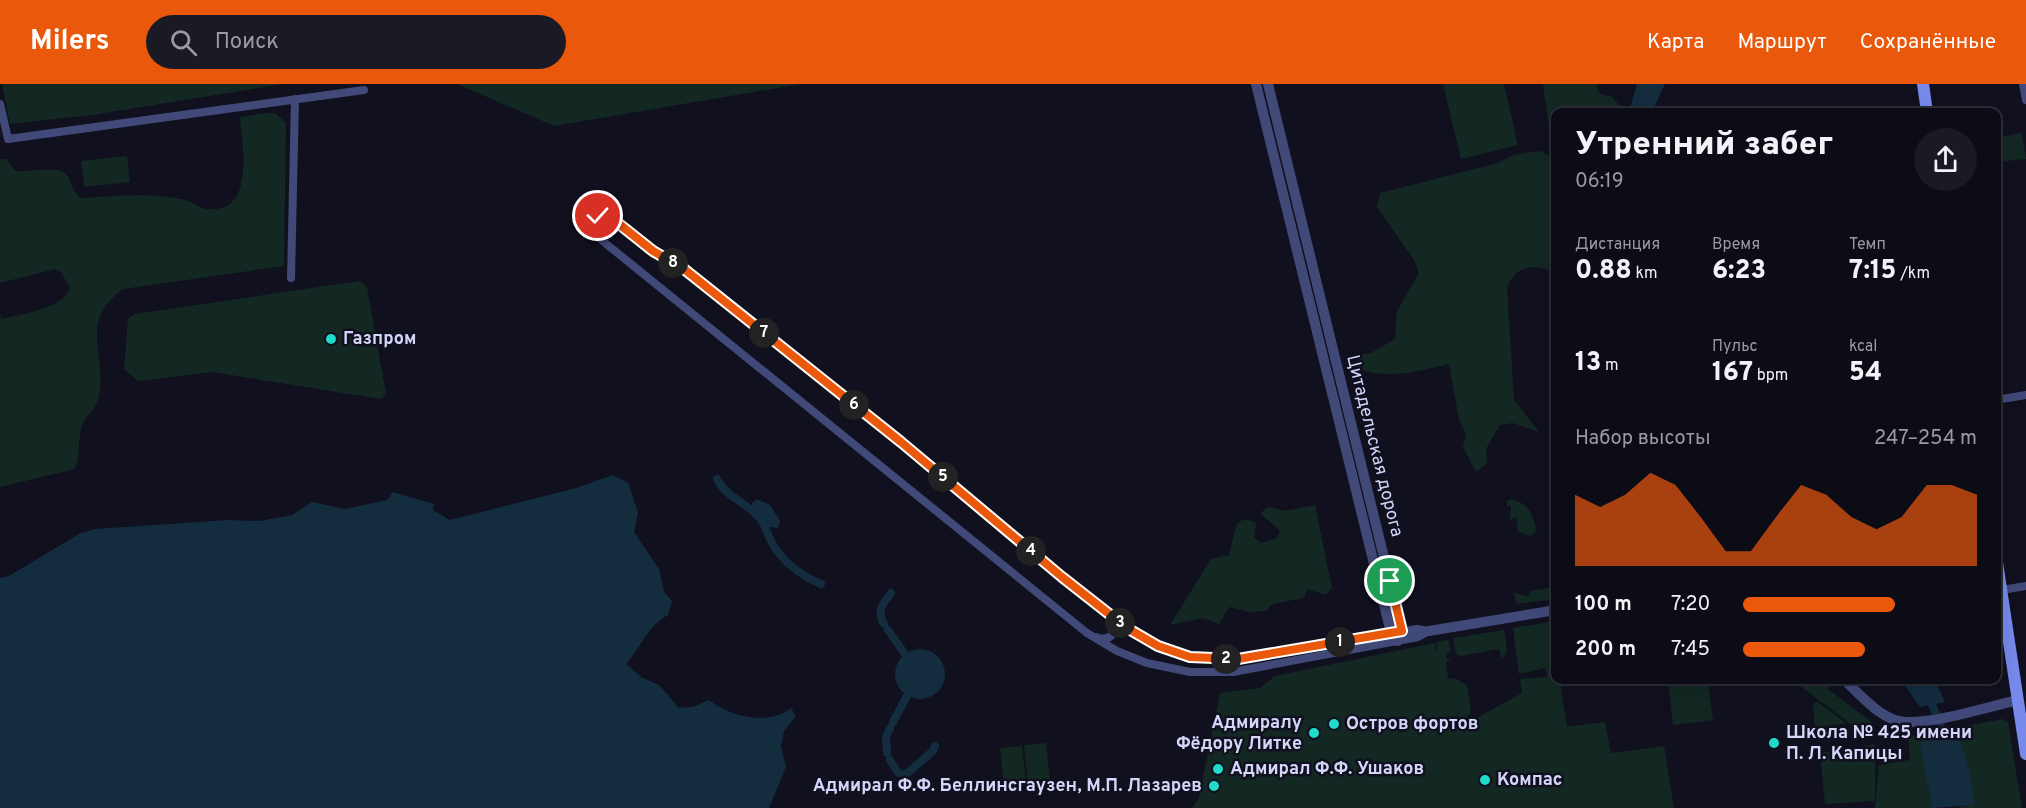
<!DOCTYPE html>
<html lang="ru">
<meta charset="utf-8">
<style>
body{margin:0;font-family:Overpass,sans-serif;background:#1a1a24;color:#f1f3f6;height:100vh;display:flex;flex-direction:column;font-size:22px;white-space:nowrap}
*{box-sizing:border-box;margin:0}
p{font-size:20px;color:#9a9ba1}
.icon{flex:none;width:33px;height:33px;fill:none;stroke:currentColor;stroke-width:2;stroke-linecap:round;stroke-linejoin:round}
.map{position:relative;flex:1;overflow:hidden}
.details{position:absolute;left:1551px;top:24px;width:450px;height:576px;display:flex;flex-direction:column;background:#0c0c17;border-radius:12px;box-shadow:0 6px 24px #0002,0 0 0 2px #2c2c36}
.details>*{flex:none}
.pin{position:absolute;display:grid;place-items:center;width:51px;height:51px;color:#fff;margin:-26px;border:3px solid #fff;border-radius:50%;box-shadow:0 2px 6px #0007}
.km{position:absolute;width:30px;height:30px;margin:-15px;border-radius:50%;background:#222;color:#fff;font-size:16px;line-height:30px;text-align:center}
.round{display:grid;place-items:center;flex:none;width:63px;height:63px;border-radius:32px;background:#1a1a24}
.overview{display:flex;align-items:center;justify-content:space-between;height:102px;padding:0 24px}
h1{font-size:33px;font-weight:800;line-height:45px}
.stats{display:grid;grid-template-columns:repeat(3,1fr);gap:9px;height:102px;padding:6px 24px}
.stats div{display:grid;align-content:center}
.stats b{font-size:26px;font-weight:800}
.stats small{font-size:16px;font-weight:400}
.stats p{font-size:16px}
.chart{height:168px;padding:12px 24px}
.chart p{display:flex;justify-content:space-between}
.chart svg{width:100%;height:108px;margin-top:6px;fill:#ea580c;opacity:.7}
ul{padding:0 24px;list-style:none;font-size:20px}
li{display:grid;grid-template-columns:96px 72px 1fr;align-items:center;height:45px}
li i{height:15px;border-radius:8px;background:#ea580c}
header{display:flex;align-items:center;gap:36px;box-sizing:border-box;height:84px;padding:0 30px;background:#ea580c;color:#fff}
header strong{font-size:28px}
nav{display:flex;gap:33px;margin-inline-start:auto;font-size:21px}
.search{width:420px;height:54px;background:#1a1a24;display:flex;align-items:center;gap:15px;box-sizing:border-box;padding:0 21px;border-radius:33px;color:#9a9ba1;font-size:22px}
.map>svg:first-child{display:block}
.green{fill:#132823}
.water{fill:#132d3f}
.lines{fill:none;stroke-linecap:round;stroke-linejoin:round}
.canal{stroke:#132d3f;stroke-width:8}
.minor{stroke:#414978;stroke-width:8}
.tertiary{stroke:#414978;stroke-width:10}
.secondary{stroke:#778aec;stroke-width:12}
.route-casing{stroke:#fff;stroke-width:12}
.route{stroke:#ea580c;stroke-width:8}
.poi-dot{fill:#1edbca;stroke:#10101f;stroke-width:2}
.labels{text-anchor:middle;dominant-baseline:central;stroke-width:5;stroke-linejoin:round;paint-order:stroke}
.poi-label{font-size:18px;font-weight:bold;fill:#d3d6f9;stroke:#10101f;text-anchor:start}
.street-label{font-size:18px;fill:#d3d6f9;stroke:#10101f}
</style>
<header>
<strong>Milers</strong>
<div class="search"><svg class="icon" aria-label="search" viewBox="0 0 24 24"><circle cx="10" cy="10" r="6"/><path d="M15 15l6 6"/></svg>Поиск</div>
<nav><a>Карта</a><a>Маршрут</a><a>Сохранённые</a></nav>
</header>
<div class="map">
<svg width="2026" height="724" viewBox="0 0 2026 724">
<rect width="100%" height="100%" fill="#10101f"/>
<!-- green -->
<path class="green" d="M 2,0 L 283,0 L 92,31 L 10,40 Z
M 457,0 L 801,0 L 554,42 Z
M 1443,0 L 1504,0 L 1518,61 L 1461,75 Z
M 1543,0 L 1596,0 C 1598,9 1602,12 1611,12 L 1621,23 L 1620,28 L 1556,28 L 1555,56 L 1550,51 Z
M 265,29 L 275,29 L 286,39 L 284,182 L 123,205 C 76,240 109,271 98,316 C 96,325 86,331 83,339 C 77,354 81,370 75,385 L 0,403 L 0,230 L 2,235 C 22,230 63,225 70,204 L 61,188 L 55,185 L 0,199 L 0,75 L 6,75 L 15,87 C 28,89 60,81 66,90 C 73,98 71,108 81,114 C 115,112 152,108 186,116 C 193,118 199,124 207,125 C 256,130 242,62 240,33 Z
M 2022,49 L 2026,75 L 1997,78 L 1997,53 Z
M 1540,67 L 1555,74 L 1555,188 C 1533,180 1518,180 1507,203 L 1514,316 L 1540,349 L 1513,339 L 1500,341 L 1486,365 L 1487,379 L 1476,388 L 1463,363 L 1466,350 L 1459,336 L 1449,280 C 1419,287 1395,294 1364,287 L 1357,271 L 1371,269 L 1395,255 L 1397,227 L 1419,189 L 1414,176 L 1377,123 L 1380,109 L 1498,79 L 1513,71 Z
M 127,72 L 130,98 L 84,103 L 81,77 Z
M 360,197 L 367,203 L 386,310 L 381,315 L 212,288 L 138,297 L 124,285 L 128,235 L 135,230 Z
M 1512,415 C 1530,421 1532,429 1537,447 L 1531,452 L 1518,448 L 1516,433 L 1510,436 L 1511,422 L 1507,422 L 1507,417 Z
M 1315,421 L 1332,504 L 1326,511 L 1307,505 L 1304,514 L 1272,520 L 1266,527 L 1250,528 L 1229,523 L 1219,540 L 1203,534 L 1170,541 L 1211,475 L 1229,471 L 1237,439 L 1245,435 L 1256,439 L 1254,453 L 1260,459 L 1276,455 L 1280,447 L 1260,429 L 1269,423 L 1285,427 Z
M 1555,503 L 1555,515 L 1517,520 L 1514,509 L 1528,512 L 1530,507 Z
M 1555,537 L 1556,596 L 1560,596 L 1567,643 L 1605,638 L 1611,669 L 1664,662 L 1674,724 L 1192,724 L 1199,714 L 1220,609 L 1260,604 L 1275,592 L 1435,559 L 1436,567 L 1440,566 L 1437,566 L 1436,558 L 1448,556 L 1451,568 L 1446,569 L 1447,575 L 1451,577 L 1446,578 L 1448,595 L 1454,594 L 1467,601 L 1471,629 L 1457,643 L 1465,649 L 1465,643 L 1471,637 L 1522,609 L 1520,595 L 1547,593 L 1546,584 L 1519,590 L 1513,544 Z
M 1504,546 L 1507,566 L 1502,576 L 1499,565 L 1460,572 L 1456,570 L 1453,554 Z
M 1668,596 L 1708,596 L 1713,636 L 1673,641 Z
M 1792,596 L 1822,596 L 1830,602 L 1828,605 L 1873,639 L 1852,641 Z
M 1818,618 L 1846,639 L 1815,644 L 1813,619 Z
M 2003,635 L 2008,638 L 2022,724 L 1956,724 L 1975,720 L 1920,661 L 1932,724 L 1875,724 L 1879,681 L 1910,676 L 1908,653 Z
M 1046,659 L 1050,696 L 1028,698 L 1024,661 Z
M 1875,660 L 1875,717 L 1825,720 L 1820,669 Z
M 1022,662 L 1026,698 L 1004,701 L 1000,664 Z"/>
<!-- water -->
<path class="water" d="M 1637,0 L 1665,0 L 1652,28 L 1629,28 Z
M 613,391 L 628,399 L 638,428 L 634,448 L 659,485 L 664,508 L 672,517 L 668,531 C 647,543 641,563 626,580 L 641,593 L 659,601 L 679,624 L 693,623 L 709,616 C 730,633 769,642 791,624 L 796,632 L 784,647 L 781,662 L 786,683 L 769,724 L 0,724 L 0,494 L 9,492 L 79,450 L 95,445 L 227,436 L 260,437 L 292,431 L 312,418 L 345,425 L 387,416 L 393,408 L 434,420 L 433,426 L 450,436 L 576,404 Z
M 757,415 L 770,421 L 780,437 L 778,444 L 763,442 L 752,428 L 752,419 Z
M895 590a25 25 0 1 1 50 0a25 25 0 1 1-50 0Z
M 1901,596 L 1935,596 L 1945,618 L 1920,623 Z
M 1950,646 C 1966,653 1972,704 1975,721 L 1932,724 L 1920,661 L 1927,652 Z"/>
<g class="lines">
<!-- canal -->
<path class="canal" d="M 717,395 C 727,415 748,418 761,436 C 766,442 767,450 771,457 C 782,478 800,491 821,500
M 884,540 C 876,527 883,519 891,509
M 888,546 L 905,570
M 1921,596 L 1940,639 L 1944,657
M 893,638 L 907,612
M 887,669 L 886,653 L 890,644
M 890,676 L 898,689 L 905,691 L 932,668 L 935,662"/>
<!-- minor -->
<path class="minor" d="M 2023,0 L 2026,16
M 0,20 L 8,55 L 364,6
M 604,130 L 653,167 L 684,185 L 901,358 L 1062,493 L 1127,544 L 1158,562 L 1190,573 L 1238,575 L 1417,545 L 1429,547 L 1418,553 L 1233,588 L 1190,588 L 1147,579 L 1117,567 L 1087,549 L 594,150 L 595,135 Z
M 291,194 L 295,15
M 1996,316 L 2026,311
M 2002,506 L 2026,502
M 1096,553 L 1102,555 L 1110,553 L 1117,546 L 1114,534"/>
<!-- tertiary -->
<path class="tertiary" d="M 1256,0 L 1391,549 L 1398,557 L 1402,547 L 1268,0
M 1429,547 L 1556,526
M 1844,596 C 1859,609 1875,629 1895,636 C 1920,645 1990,622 2018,616"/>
<!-- secondary -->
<path class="secondary" d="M 1923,0 L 1927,28
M 1996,472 L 2026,670"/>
</g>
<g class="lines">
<!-- route casing -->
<g class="route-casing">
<path id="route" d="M 598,132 L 609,132 L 653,167 L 684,185 L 901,358 L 1062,493 L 1127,544 L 1158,562 L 1190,573 L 1238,575 L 1402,547 L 1390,497"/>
</g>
<!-- route -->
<use href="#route" class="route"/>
</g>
<!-- markers -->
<g class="poi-dot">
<circle cx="331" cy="255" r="6"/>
<circle cx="1334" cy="640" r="6"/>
<circle cx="1314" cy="649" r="6"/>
<circle cx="1774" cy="659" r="6"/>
<circle cx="1218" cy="685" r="6"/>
<circle cx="1485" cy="696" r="6"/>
<circle cx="1214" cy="702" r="6"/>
</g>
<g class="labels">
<!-- poi labels -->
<g class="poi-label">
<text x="343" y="255">Газпром</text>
<text x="1302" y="639" text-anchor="end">Адмиралу<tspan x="1302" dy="21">Фёдору Литке</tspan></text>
<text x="1346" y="640">Остров фортов</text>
<text x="1786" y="649">Школа № 425 имени<tspan x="1786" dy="21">П. Л. Капицы</tspan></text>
<text x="1230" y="685">Адмирал Ф.Ф. Ушаков</text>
<text x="1497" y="696">Компас</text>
<text x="1202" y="702" text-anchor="end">Адмирал Ф.Ф. Беллинсгаузен, М.П. Лазарев</text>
</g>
<!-- street labels -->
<g class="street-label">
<text transform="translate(1374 362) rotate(76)">Цитадельская дорога</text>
</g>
</g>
</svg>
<div class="pin" style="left:1390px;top:497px;background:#1e9e55"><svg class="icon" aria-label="arrive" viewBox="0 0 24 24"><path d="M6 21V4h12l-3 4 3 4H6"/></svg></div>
<div class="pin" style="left:598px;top:132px;background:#d93025"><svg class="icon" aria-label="check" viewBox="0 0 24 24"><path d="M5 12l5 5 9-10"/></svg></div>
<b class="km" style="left:1340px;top:558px">1</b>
<b class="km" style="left:1226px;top:575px">2</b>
<b class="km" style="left:1120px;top:539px">3</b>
<b class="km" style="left:1031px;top:467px">4</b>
<b class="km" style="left:943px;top:393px">5</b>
<b class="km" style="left:854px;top:321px">6</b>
<b class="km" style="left:764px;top:249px">7</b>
<b class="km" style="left:673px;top:179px">8</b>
<section class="details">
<div class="overview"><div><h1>Утренний забег</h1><p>06:19</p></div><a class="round"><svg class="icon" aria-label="share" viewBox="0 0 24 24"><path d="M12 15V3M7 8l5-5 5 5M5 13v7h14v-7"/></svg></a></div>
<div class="stats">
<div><p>Дистанция</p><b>0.88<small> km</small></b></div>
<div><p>Время</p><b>6:23</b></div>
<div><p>Темп</p><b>7:15<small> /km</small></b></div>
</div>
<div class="stats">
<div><b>13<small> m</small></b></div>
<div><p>Пульс</p><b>167<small> bpm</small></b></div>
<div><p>kcal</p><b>54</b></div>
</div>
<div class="chart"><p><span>Набор высоты</span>247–254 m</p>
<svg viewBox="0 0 160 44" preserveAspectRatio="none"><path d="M0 44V15L10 20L20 15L30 6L40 11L50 24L60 38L70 38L80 24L90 11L100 15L110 24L120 29L130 24L140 11L150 11L160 15V44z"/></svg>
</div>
<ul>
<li><b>100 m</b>7:20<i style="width:65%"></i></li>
<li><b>200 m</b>7:45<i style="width:52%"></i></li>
</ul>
</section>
</div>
